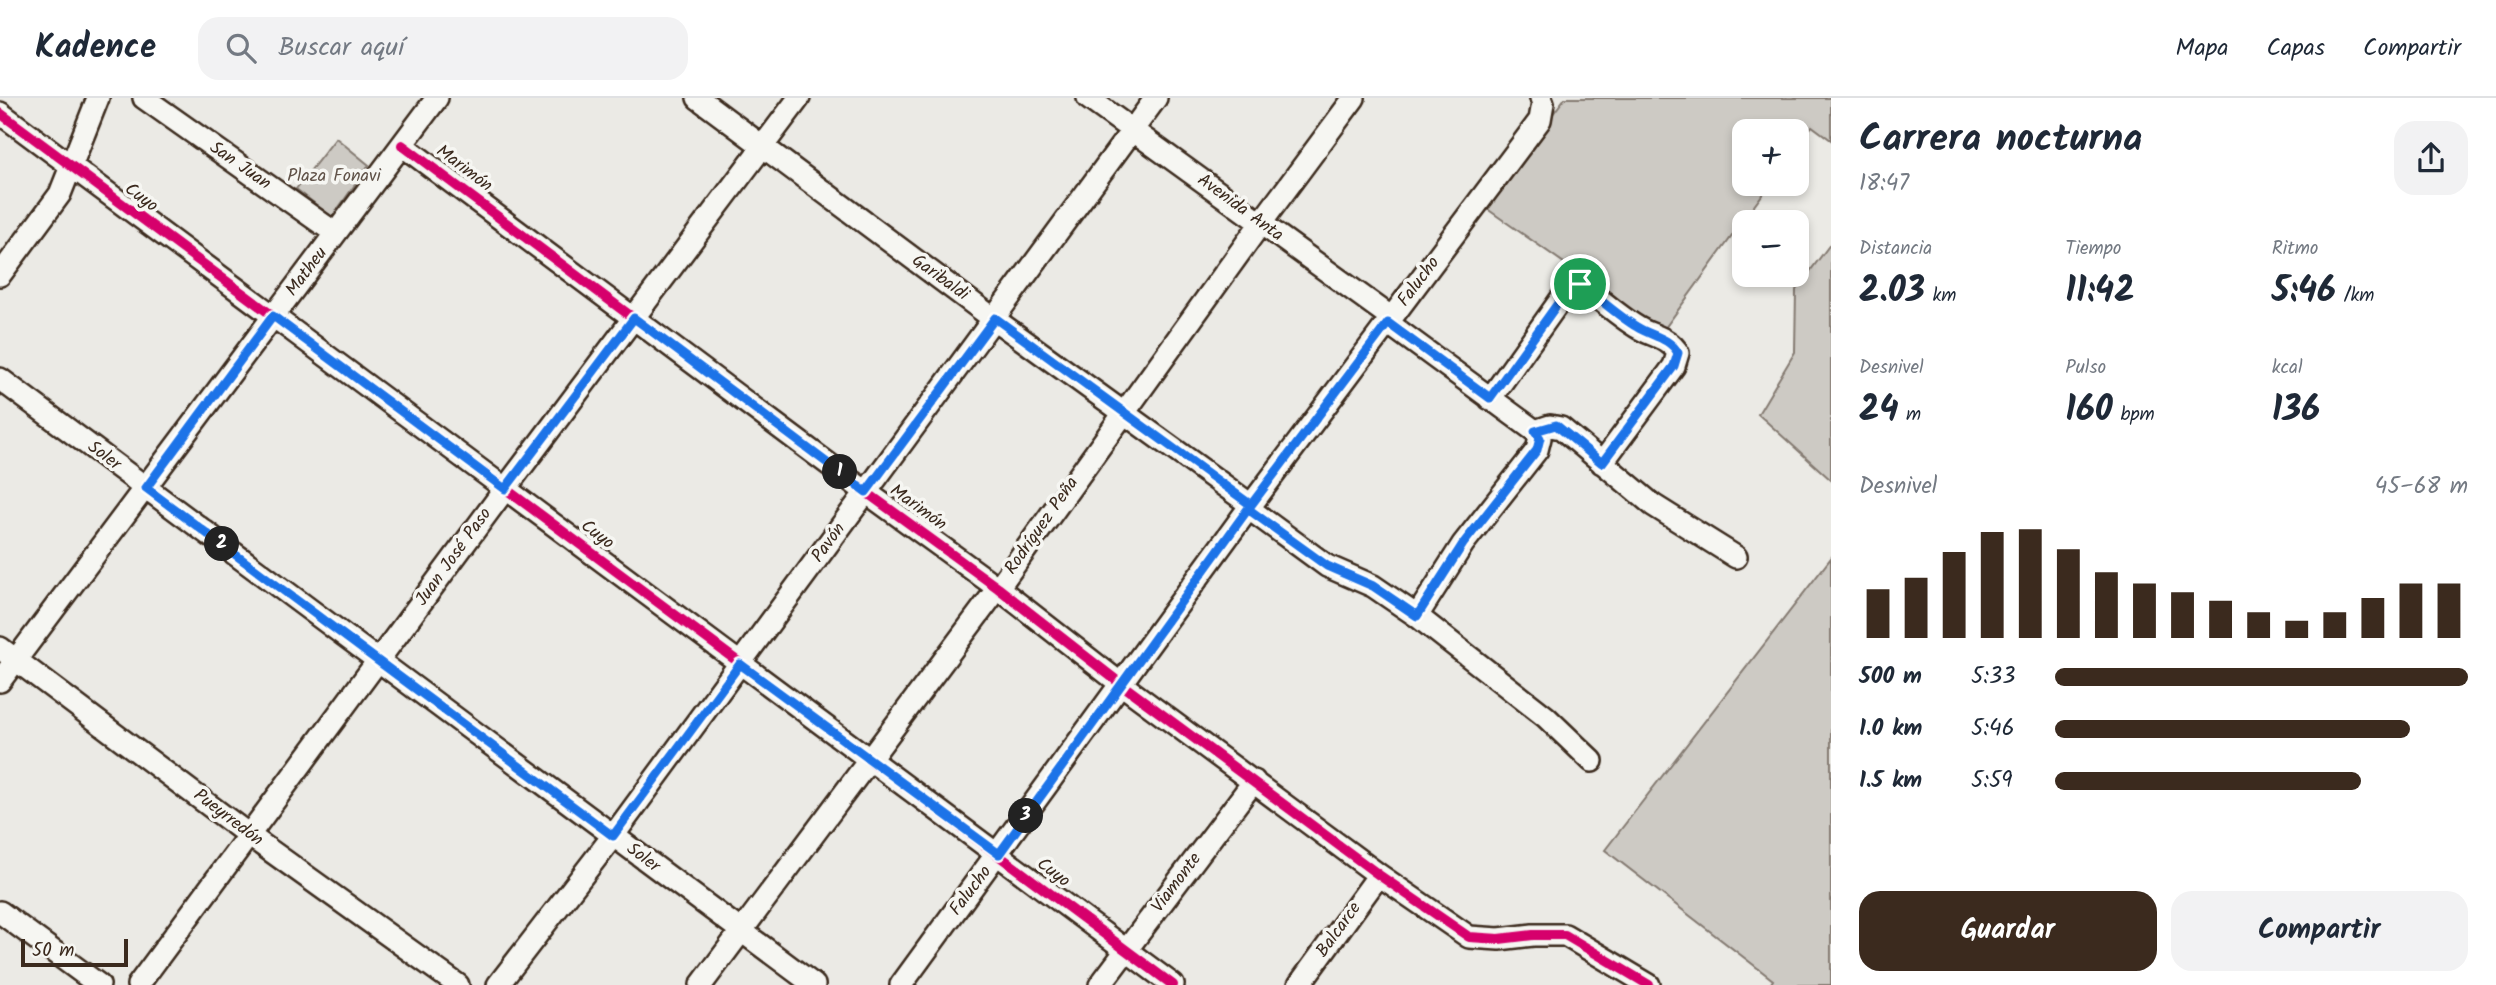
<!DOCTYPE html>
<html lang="es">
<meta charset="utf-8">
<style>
body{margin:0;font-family:Kalam,sans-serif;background:#f2f2f3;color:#1f2937;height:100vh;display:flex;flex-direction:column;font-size:26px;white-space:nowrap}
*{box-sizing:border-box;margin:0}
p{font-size:23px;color:#747a83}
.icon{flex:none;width:38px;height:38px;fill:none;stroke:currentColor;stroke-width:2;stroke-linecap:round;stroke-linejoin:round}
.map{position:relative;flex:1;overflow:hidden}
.panel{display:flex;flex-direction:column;background:#fff;width:665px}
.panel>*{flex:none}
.controls{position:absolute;left:1732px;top:21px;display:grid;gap:14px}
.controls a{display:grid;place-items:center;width:77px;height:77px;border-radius:14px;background:#fff;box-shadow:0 4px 10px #0003;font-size:35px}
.scale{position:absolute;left:21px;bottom:18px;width:107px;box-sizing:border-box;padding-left:7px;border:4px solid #3b2a1e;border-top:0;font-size:19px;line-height:24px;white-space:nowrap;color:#3b2a1e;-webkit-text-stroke:5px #f6f6f2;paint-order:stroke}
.pin{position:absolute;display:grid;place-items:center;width:60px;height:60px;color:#fff;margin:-30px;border:4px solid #fff;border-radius:50%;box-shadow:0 2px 7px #0007}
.km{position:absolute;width:35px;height:35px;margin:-18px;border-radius:50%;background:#222;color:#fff;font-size:19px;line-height:35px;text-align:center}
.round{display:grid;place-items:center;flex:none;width:74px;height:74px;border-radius:21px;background:#f2f2f3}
.headline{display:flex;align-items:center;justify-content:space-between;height:119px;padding:0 28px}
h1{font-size:38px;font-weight:700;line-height:52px}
.figures{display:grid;grid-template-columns:repeat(3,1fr);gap:10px;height:119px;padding:7px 28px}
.figures div{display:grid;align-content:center}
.figures b{font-size:35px;font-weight:700}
.figures small{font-size:19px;font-weight:400}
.figures p{font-size:19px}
.chart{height:196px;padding:14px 28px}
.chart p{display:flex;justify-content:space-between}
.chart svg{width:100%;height:126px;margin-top:7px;stroke:#3b2a1e;stroke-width:6}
.primary-button{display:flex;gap:14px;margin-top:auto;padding:14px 28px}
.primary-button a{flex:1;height:80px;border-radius:21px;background:#3b2a1e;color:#fff;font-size:28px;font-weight:700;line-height:80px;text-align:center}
.primary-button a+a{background:#f2f2f3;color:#1f2937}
ul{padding:0 28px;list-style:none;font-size:23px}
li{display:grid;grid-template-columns:112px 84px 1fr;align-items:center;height:52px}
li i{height:18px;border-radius:9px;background:#3b2a1e}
header{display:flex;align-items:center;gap:42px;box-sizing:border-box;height:98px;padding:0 35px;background:#fff;border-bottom:2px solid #e0e1e3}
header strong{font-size:33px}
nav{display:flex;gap:38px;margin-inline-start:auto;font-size:24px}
.search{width:490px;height:63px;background:#f2f2f3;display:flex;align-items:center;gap:18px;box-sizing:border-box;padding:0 24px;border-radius:21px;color:#747a83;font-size:26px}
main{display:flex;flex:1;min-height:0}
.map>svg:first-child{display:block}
.green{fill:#cdcac4;stroke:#847a71;stroke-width:2}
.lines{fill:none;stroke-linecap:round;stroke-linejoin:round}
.minor-casing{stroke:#3b2a1e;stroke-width:26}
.minor{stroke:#f6f6f2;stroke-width:21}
.cycleway-casing{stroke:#f6f6f2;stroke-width:15}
.cycleway{stroke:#d6006c;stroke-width:10}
.route-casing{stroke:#fff;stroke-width:14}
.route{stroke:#1a73e8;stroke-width:9}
.labels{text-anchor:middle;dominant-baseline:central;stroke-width:7;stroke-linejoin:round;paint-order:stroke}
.street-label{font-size:18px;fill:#3b2a1e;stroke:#f6f6f2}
.park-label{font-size:18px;fill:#605248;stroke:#f6f6f2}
</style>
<header>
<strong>Kadence</strong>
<div class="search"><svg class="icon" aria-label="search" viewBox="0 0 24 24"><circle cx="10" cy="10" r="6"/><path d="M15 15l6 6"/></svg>Buscar aquí</div>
<nav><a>Mapa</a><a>Capas</a><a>Compartir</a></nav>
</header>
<main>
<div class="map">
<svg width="1831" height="887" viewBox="0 0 1831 887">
<rect width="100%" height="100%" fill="#ebeae5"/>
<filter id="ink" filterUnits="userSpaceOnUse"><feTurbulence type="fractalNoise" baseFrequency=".0143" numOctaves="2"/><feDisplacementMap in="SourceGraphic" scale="14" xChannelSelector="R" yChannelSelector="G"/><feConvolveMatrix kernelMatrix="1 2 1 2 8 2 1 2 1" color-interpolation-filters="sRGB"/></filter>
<g filter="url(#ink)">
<!-- green -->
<path class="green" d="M 1565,0 L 1831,0 L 1831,42 L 1812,28 L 1797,49 L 1797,33 L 1745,33 L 1745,86 L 1770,86 L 1662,234 L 1483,108 Z
M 336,40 L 369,67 L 332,119 L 296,91 Z
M 1831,145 L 1831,382 L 1758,316 L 1795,254 L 1796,192 Z
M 1831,460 L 1831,887 L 1770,887 L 1773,882 L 1605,752 Z"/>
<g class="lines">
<!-- minor casing -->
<g class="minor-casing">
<path id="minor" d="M 144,0 L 335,135
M 698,0 L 994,221 L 1251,407
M 1088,0 L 1392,220
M 0,15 L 1173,887
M 402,47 L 866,394 L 998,490 L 1121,586 L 1379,777 L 1469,839 L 1499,841 L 1533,837 L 1565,837 L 1649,887
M 0,177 L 60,96 L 98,0
M 1388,225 L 1535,333 L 1540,340 L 1537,352 L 1463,446 L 1417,518
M 0,281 L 814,887
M 1490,301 L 1571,187 L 1580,186 C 1599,200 1617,217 1637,229 C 1651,238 1669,239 1678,255 L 1674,268 L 1602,365
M 1535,333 L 1550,328 L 1561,330 L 1653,407 L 1736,459
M 1248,410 L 1327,468 L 1373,488 L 1417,518 L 1546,619 L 1592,663
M 0,550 L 250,738 L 458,887
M 0,583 L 437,0
M 0,814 L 99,887
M 138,887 L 505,391 L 799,0
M 498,887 L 613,738 L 1156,0
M 701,887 L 998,490 L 1261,125 L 1354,0
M 901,887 L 1251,407 L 1540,22 L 1543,5 L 1541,0
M 1100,887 L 1254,683
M 1299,887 L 1379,777"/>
</g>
<!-- minor -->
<use href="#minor" class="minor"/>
<!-- cycleway casing -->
<g class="cycleway-casing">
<path id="cycleway" d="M 0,15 L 1173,887
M 402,47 L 866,394 L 998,490 L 1121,586 L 1379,777 L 1469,839 L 1499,841 L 1533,837 L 1565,837 L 1649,887"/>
</g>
<!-- cycleway -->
<use href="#cycleway" class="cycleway"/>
</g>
</g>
<g class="lines" filter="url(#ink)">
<!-- route casing -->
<g class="route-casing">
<path id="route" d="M 1580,186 C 1599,200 1617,217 1637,229 C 1651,238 1669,239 1678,255 L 1674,268 L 1602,365 L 1556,327 L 1535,333 L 1540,340 L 1537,352 L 1463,446 L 1417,518 L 1373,488 L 1327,468 L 1248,411 L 999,756 L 740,566 L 613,738 L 146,390 L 273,218 L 505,391 L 634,220 L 866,394 L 995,220 L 1251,407 L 1388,225 L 1490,300 L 1571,187 Z"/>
</g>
<!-- route -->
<use href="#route" class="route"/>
</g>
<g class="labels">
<!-- street labels -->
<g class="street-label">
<text transform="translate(240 68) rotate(35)">San Juan</text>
<text transform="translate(464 71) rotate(37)">Marimón</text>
<text transform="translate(141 100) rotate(36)">Cuyo</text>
<text transform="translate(1240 110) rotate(36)">Avenida Anta</text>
<text transform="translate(307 174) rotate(-53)">Matheu</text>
<text transform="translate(940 180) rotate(36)">Garibaldi</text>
<text transform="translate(1419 184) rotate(-53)">Falucho</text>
<text transform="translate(104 358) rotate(37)">Soler</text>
<text transform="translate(918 410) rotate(36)">Marimón</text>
<text transform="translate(1042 428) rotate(-55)">Rodríguez Peña</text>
<text transform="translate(597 437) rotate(37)">Cuyo</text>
<text transform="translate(829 445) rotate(-54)">Pavón</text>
<text transform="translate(454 459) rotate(-54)">Juan José Paso</text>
<text transform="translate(228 720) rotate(37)">Pueyrredón</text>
<text transform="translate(643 760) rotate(37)">Soler</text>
<text transform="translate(1053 775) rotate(37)">Cuyo</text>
<text transform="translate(1177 785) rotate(-53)">Viamonte</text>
<text transform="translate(971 793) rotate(-53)">Falucho</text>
<text transform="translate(1339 832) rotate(-54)">Balcarce</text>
</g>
<!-- park labels -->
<g class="park-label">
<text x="334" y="78">Plaza Fonavi</text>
</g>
</g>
</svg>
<div class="controls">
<a>+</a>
<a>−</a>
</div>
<div class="scale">50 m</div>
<div class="pin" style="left:1580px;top:186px;background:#1e9e55"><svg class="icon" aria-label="arrive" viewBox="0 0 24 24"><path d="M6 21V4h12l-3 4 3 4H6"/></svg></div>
<b class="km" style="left:840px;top:374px">1</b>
<b class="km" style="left:222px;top:446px">2</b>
<b class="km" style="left:1026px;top:718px">3</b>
</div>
<section class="panel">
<div class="headline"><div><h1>Carrera nocturna</h1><p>18:47</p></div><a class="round"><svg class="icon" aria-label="share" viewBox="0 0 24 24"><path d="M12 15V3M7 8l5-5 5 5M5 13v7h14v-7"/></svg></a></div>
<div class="figures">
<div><p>Distancia</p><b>2.03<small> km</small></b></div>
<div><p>Tiempo</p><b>11:42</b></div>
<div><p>Ritmo</p><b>5:46<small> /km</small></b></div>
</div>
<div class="figures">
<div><p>Desnivel</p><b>24<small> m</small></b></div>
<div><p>Pulso</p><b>160<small> bpm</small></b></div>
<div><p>kcal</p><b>136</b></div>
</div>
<div class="chart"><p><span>Desnivel</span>45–68 m</p>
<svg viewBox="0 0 160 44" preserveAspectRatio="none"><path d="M5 44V27M15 44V23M25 44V14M35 44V7M45 44V6M55 44V13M65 44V21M75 44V25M85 44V28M95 44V31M105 44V35M115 44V38M125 44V35M135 44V30M145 44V25M155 44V25"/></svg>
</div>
<ul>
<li><b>500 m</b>5:33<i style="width:100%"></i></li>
<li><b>1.0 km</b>5:46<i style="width:86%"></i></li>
<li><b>1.5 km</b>5:59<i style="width:74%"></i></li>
</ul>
<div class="primary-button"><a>Guardar</a><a>Compartir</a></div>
</section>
</main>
